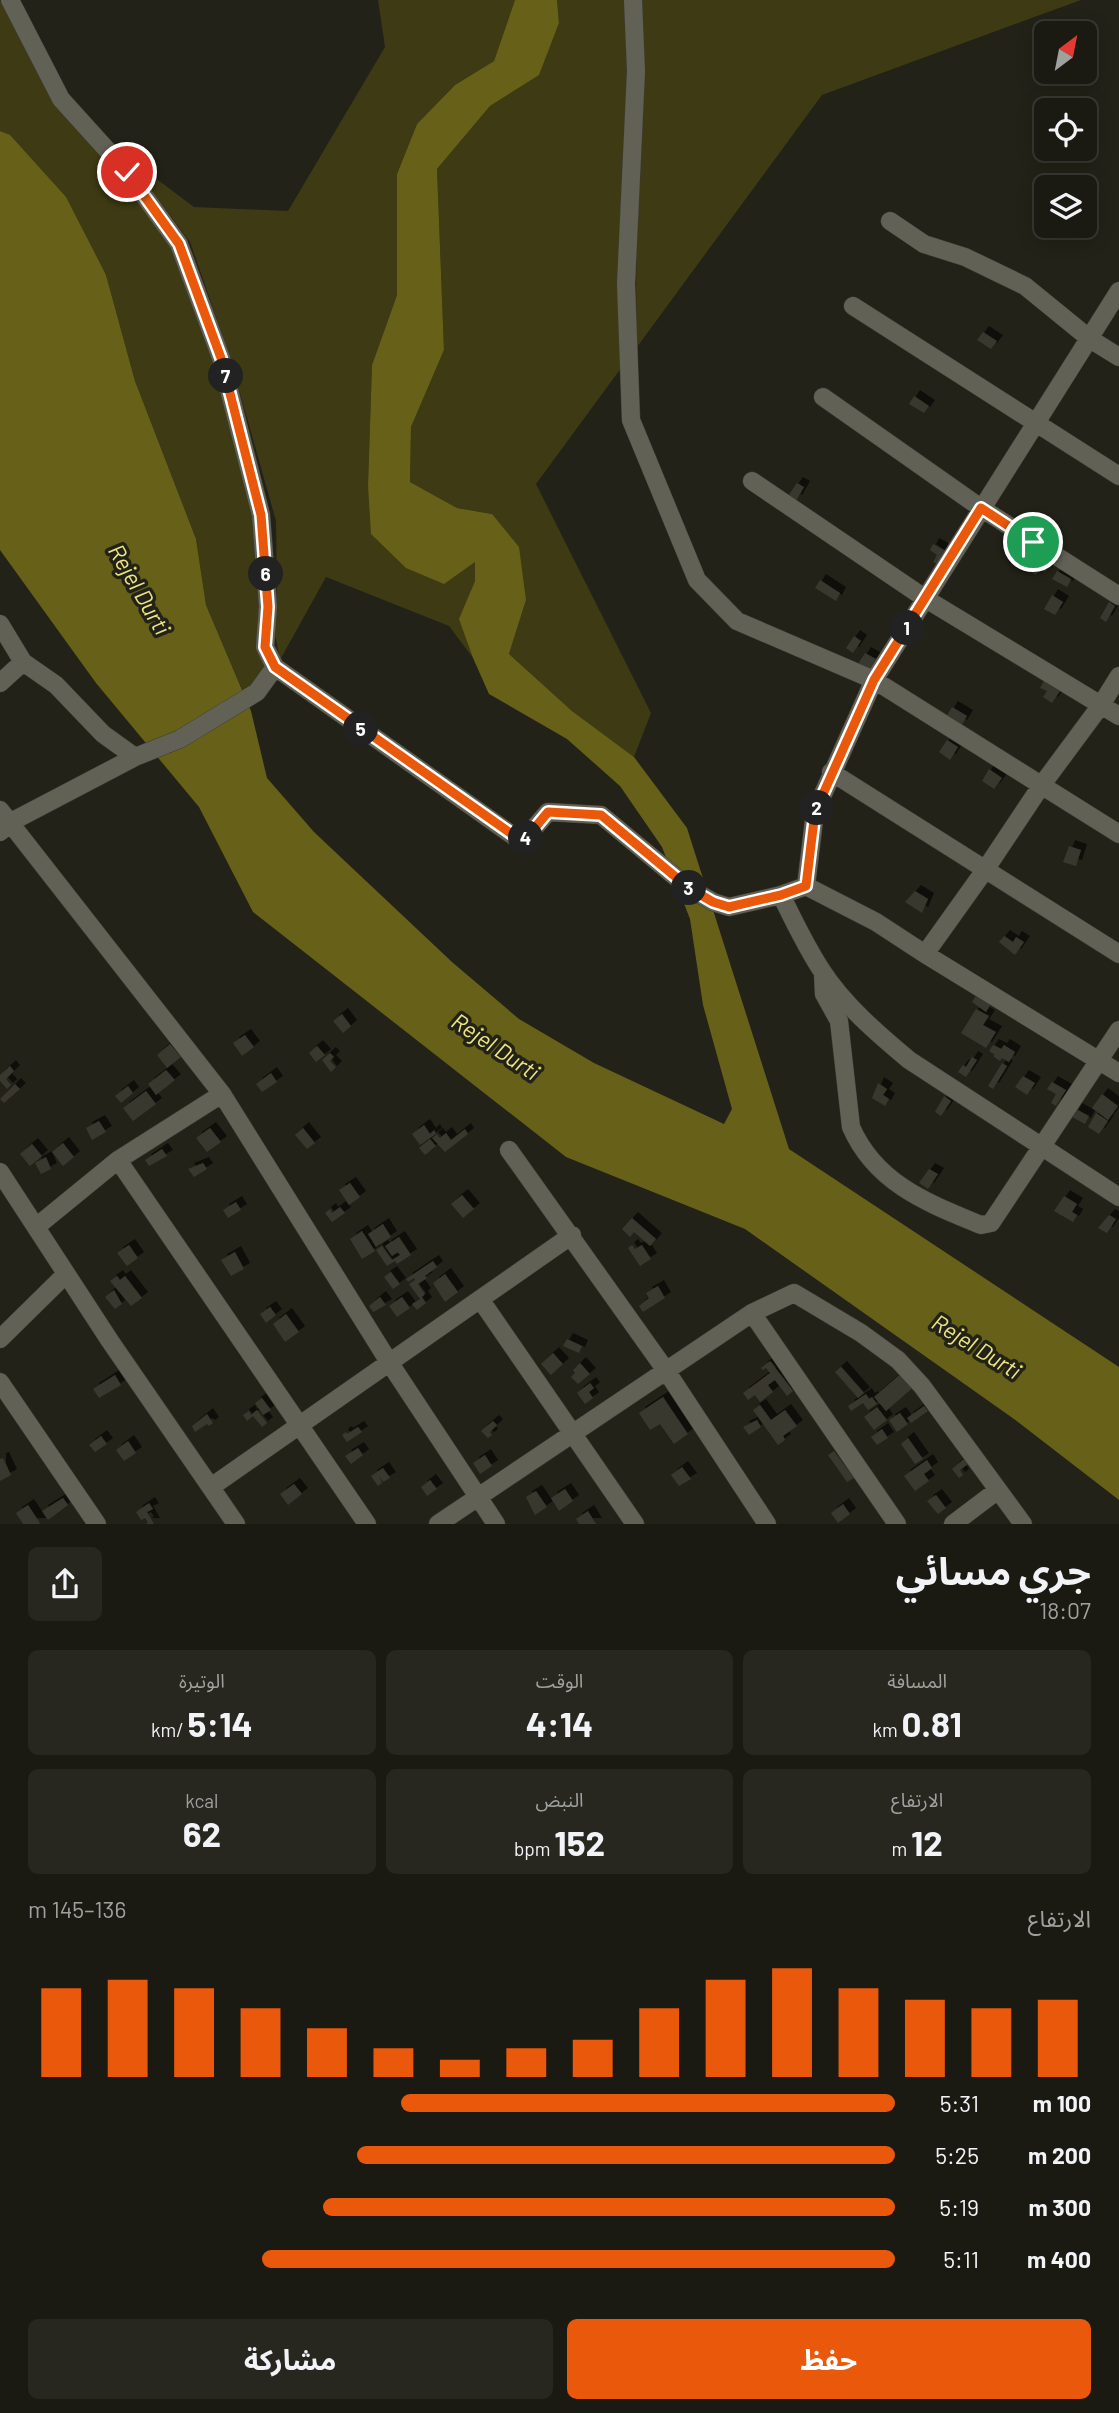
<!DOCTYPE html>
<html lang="ar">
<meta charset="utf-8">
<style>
body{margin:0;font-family:Barlow,"Noto Sans Arabic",sans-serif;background:#272720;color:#f1f3f6;direction:rtl;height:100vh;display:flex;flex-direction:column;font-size:26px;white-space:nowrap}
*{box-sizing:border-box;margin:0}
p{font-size:23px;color:#9fa19f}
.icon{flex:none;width:38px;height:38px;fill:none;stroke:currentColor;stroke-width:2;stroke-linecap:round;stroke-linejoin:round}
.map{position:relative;height:1524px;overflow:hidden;direction:ltr}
.side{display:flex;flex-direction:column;background:#1a1a12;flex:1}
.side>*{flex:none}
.needle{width:46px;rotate:32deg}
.fabs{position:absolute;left:1034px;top:21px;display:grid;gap:14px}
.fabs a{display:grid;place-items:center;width:63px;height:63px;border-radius:10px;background:#1a1a12;box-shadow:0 4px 18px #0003,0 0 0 2px #383832;font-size:35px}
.pin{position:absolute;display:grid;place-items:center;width:60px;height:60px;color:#fff;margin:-30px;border:4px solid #fff;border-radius:50%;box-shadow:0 2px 7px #0007}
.km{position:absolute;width:35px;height:35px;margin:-18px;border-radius:50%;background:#222;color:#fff;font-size:19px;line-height:35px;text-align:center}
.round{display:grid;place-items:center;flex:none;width:74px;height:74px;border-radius:10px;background:#272720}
.overview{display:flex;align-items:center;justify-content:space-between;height:119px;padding:0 28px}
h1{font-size:38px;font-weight:700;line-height:52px}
.figures{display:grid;grid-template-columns:repeat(3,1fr);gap:10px;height:119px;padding:7px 28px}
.figures div{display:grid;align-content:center;border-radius:10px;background:#272720;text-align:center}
.figures b{font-size:35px;font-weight:700}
.figures small{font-size:19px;font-weight:400}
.figures p{font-size:19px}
.chart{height:196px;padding:14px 28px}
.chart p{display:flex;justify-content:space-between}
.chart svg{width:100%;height:126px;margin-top:7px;stroke:#ea580c;stroke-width:6}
.action{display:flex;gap:14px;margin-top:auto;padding:14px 28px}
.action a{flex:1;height:80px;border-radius:10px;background:#ea580c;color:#fff;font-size:28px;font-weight:700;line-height:80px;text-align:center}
.action a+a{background:#272720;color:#f1f3f6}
ul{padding:0 28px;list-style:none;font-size:23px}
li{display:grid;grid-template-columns:112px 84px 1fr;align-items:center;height:52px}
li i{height:18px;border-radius:9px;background:#ea580c}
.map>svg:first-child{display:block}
.green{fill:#3e3a13}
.water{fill:#676018}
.building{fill:#39382e;filter:url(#shadow)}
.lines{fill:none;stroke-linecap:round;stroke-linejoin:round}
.minor-casing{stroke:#3d3c36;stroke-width:19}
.minor{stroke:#626155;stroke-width:18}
.route-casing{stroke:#fff;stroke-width:14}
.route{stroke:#ea580c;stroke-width:9}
.labels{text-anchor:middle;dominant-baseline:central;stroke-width:7;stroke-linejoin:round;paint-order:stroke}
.water-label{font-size:23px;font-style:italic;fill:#efe583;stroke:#222218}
</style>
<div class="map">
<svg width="1119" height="1524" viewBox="0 0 1119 1524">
<defs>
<filter id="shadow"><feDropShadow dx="6" dy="-6" stdDeviation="0" flood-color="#0009"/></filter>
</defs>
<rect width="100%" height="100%" fill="#222218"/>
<!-- green -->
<path class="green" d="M 0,0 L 56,106 L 124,176 L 175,248 L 216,358 L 257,517 L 269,667 L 244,694 L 206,605 L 196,539 L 135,381 L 106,275 L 10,136 L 0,131 Z
M 378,0 L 515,0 L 494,61 L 455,85 L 417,124 L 397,174 L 397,295 L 372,365 L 368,485 L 475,561 L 475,581 L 460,619 L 473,658 L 449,626 L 326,577 L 280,660 L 274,629 L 277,598 L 276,521 L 229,354 L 190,242 L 126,156 L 194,207 L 288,211 L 385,47 Z
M 557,0 L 626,0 L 629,73 L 624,364 L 536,484 L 651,713 L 634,757 L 572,711 L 509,654 L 526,600 L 492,514 L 457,508 L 410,482 L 411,427 L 444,350 L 437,169 L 490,106 L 539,74 L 559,23 Z
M 640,0 L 1081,0 L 822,95 L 637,347 C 633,231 644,116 640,0 Z"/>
<!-- water -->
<path class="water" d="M 515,0 L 557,0 L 559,23 L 539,75 L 490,106 L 437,169 L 444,350 L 411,427 L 410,482 L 457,508 L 492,514 L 519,547 L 526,600 L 509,654 L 572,711 L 634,757 L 687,828 L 789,1149 L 1119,1367 L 1119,1500 L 1014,1419 L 745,1229 L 566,1157 L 253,912 L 199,807 L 96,683 L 0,550 L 0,131 L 10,135 L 66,197 L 106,275 L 135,381 L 196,539 L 206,605 L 251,711 L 267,778 L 314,832 L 452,962 L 519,1019 L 594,1063 L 724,1124 L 732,1109 L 703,1005 L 690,919 L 662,847 L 620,786 L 567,739 L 489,694 L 473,658 L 459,619 L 475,581 L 475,562 L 444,584 L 406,568 L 371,534 L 368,485 L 372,365 L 397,295 L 397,174 L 417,124 L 455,85 L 494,61 Z"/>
<!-- building -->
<path class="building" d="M 983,332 L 997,341 L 991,349 L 977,340 Z
M 914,396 L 929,406 L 924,413 L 909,404 Z
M 797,483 L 804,487 L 796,501 L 788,496 Z
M 933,544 L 946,551 L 938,565 L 933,562 L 937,555 L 930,550 Z
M 1036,556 L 1050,565 L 1045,572 L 1039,569 L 1036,575 L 1028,570 Z
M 1057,571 L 1071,579 L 1067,587 L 1052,579 Z
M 820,580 L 840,593 L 836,601 L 815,588 Z
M 1052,595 L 1063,602 L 1055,615 L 1044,609 Z
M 1109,602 L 1115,606 L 1106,622 L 1100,618 Z
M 854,636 L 861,641 L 853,653 L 846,648 Z
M 865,653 L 876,659 L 869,671 L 858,664 Z
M 1044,681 L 1060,691 L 1052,703 L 1043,697 L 1047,691 L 1040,688 Z
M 952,707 L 967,716 L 961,726 L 946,717 Z
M 947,740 L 958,747 L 950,760 L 939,752 Z
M 989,769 L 1002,778 L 994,789 L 982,781 Z
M 1069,846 L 1081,850 L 1076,866 L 1063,862 Z
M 915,891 L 928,899 L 922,913 L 905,902 Z
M 1004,936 L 1013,942 L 1016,937 L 1024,942 L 1015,955 L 999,942 Z
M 977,994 L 991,1004 L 986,1012 L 972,1002 Z
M 976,1009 L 989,1016 L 983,1025 L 996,1032 L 986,1048 L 961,1033 Z
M 342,1014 L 351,1026 L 343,1033 L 333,1021 Z
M 245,1035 L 254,1047 L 242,1056 L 233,1043 Z
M 170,1044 L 181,1057 L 167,1068 L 157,1055 Z
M 993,1045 L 1001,1049 L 1004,1045 L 1015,1052 L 1009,1062 L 1002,1058 L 1000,1061 L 993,1056 L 995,1055 L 989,1051 Z
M 317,1046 L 325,1055 L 316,1062 L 309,1053 Z
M 330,1053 L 334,1057 L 330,1061 L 336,1067 L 331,1072 L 322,1060 Z
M 972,1057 L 977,1060 L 966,1077 L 958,1072 L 963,1065 L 966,1067 Z
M 1002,1063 L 1007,1066 L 993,1089 L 988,1086 Z
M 10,1066 L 14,1071 L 6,1079 L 11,1085 L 7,1089 L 0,1081 L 0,1075 Z
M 166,1070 L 175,1080 L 156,1095 L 148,1084 Z
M 271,1073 L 277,1082 L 262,1092 L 256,1084 Z
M 1023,1076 L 1035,1083 L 1027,1095 L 1015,1087 Z
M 1052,1082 L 1066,1090 L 1056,1106 L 1051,1103 L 1056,1094 L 1047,1089 Z
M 878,1083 L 887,1089 L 883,1095 L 889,1099 L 885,1106 L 872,1098 Z
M 15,1084 L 20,1089 L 4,1103 L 0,1099 Z
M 128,1086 L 133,1093 L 121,1103 L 115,1096 Z
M 146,1091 L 156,1104 L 133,1121 L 123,1108 Z
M 1102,1094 L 1118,1106 L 1108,1120 L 1092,1108 Z
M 944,1096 L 951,1101 L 941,1116 L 935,1112 Z
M 1076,1109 L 1089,1116 L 1085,1124 L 1072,1117 Z
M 1096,1113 L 1108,1121 L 1099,1134 L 1088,1127 Z
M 99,1121 L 106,1132 L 92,1140 L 86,1128 Z
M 424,1125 L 430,1134 L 434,1130 L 436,1134 L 420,1145 L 412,1134 Z
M 210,1128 L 221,1142 L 207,1152 L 196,1138 Z
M 303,1128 L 315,1143 L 307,1149 L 295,1135 Z
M 465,1129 L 468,1134 L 445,1152 L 432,1138 L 437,1134 L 440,1138 L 446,1133 L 451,1140 Z
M 430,1139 L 436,1146 L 425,1155 L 419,1148 Z
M 63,1143 L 74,1157 L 63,1166 L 52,1152 Z
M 32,1144 L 42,1156 L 30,1166 L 20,1154 Z
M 162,1149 L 167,1156 L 149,1166 L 145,1160 Z
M 46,1157 L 51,1169 L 41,1174 L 35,1163 Z
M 203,1163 L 207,1169 L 194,1177 L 188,1169 Z
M 929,1169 L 938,1174 L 928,1189 L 919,1183 Z
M 350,1183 L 360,1197 L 349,1205 L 339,1190 Z
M 462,1195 L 474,1209 L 463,1218 L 451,1204 Z
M 1064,1196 L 1077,1204 L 1072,1212 L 1077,1215 L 1073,1222 L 1054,1211 Z
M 236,1202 L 241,1210 L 228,1218 L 223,1210 Z
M 340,1207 L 345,1213 L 332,1222 L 325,1213 L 330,1209 L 332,1213 Z
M 1109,1215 L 1116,1219 L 1107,1233 L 1098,1228 Z
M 632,1218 L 656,1239 L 650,1246 L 634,1232 L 630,1237 L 622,1229 Z
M 383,1224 L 391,1237 L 376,1247 L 368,1234 Z
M 362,1231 L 375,1251 L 362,1259 L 350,1239 Z
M 399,1237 L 411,1255 L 397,1264 L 395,1261 L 387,1266 L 376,1250 L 382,1246 L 392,1260 L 400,1255 L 398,1252 L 392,1256 L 385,1246 Z
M 129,1245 L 138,1258 L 127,1266 L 117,1253 Z
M 632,1245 L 635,1249 L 642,1245 L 651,1259 L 640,1266 L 628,1248 Z
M 235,1252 L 244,1269 L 231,1276 L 221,1260 Z
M 433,1261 L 437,1267 L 425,1276 L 427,1278 L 418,1284 L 425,1294 L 422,1297 L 426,1303 L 417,1310 L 412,1304 L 420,1299 L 409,1284 L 415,1280 L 414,1278 L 408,1282 L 406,1279 Z
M 391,1272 L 400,1284 L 393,1289 L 384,1277 Z
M 445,1274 L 458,1292 L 445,1302 L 433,1283 Z
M 117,1276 L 120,1280 L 125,1276 L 142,1298 L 131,1306 L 110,1281 Z
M 658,1286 L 665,1298 L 643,1312 L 639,1306 L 649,1298 L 646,1293 Z
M 114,1290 L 122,1304 L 115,1309 L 105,1297 Z
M 380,1297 L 386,1305 L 373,1312 L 369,1306 Z
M 402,1297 L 410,1308 L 397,1317 L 389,1306 Z
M 270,1307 L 276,1315 L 266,1323 L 260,1314 Z
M 286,1314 L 299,1332 L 285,1342 L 273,1324 Z
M 567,1339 L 582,1346 L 579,1353 L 563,1346 Z
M 553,1353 L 563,1364 L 551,1375 L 541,1364 Z
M 770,1361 L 793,1391 L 787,1396 L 775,1380 L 768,1385 L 773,1392 L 760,1402 L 755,1395 L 748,1400 L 743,1393 L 770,1373 L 766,1368 L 763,1370 L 761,1368 Z
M 580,1363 L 590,1374 L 578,1384 L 571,1377 L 575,1373 L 573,1370 Z
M 841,1367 L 864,1393 L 858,1398 L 835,1372 Z
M 904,1371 L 916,1385 L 886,1411 L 874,1397 Z
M 115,1375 L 121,1385 L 99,1398 L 93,1389 Z
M 590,1383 L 594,1388 L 589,1392 L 593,1398 L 585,1404 L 577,1393 Z
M 866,1394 L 869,1399 L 872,1397 L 877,1404 L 868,1410 L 863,1403 L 851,1411 L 848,1406 Z
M 663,1397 L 688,1434 L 674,1444 L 660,1424 L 650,1430 L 639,1413 Z
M 262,1398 L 271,1410 L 263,1415 L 255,1403 Z
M 760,1405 L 771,1420 L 785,1410 L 797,1426 L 783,1436 L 785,1440 L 778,1445 L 753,1410 Z
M 924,1406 L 928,1411 L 911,1423 L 907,1418 Z
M 877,1407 L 887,1420 L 874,1430 L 864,1417 Z
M 257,1410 L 267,1423 L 262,1427 L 253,1416 L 247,1421 L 243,1415 L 249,1411 L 251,1415 Z
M 900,1413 L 908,1424 L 897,1432 L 889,1420 Z
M 207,1414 L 213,1423 L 209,1426 L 207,1424 L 195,1432 L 192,1426 Z
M 757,1420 L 761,1427 L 749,1435 L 743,1427 Z
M 493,1421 L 497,1425 L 490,1432 L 492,1435 L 488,1438 L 481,1431 Z
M 358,1427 L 362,1432 L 347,1442 L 342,1435 L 346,1432 L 347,1434 Z
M 882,1429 L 888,1438 L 877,1445 L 871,1437 Z
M 101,1436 L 107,1444 L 95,1452 L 89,1445 Z
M 908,1438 L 923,1459 L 915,1464 L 901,1444 Z
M 128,1441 L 136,1453 L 124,1461 L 116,1450 Z
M 358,1448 L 363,1455 L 351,1464 L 345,1456 Z
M 834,1451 L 854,1478 L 847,1482 L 828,1455 Z
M 485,1455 L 492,1466 L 480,1474 L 473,1463 Z
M 3,1458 L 11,1475 L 0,1481 L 0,1459 Z
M 964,1459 L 968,1464 L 960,1470 L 963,1475 L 959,1478 L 952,1469 Z
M 927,1460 L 932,1468 L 924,1474 L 929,1481 L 915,1491 L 904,1476 Z
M 682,1467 L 691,1479 L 679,1486 L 671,1475 Z
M 383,1468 L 390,1478 L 383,1482 L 379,1476 L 382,1483 L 378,1486 L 371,1476 Z
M 430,1480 L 437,1489 L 427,1496 L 421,1487 Z
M 294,1484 L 302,1494 L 288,1505 L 280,1494 Z
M 565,1489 L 573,1501 L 559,1511 L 551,1498 Z
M 536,1491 L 547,1507 L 535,1515 L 526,1497 Z
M 936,1495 L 946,1508 L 938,1514 L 927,1501 Z
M 63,1498 L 68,1505 L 48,1520 L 42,1511 Z
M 149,1503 L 153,1509 L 147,1512 L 154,1524 L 146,1524 L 148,1522 L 145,1518 L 141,1520 L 136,1512 Z
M 843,1504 L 850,1514 L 838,1523 L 831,1513 Z
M 28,1505 L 40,1523 L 39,1524 L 23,1524 L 16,1513 Z
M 588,1511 L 596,1524 L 579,1524 L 576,1519 Z"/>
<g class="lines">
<!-- minor casing -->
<g class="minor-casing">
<path id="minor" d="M 10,0 L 61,99 L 127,172 L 179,244 L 221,358 L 261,515 L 268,606 L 265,647 L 275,667 L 522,842 L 548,812 L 601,815 L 689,888 L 713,902 L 729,907 L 781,895 L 806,886 L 876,922 L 925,954 L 985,870 L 1041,786 L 1101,705 L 1119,676
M 633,0 L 636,71 L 626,284 L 631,420 L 697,580 L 737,621 L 874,680 L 1119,834
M 890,221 L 924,244 L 965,257 L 1025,286 L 1090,339 L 1119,357
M 853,306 L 1119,476
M 823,397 L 981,508 L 1119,596
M 752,481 L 926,599 L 1119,716
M 0,624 L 23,662 L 56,685 L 103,734 L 135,757
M 0,683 L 23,662
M 831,772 L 1119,954
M 0,810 L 222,1094 L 389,1362 L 496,1524
M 0,832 L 11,822 L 135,757 L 180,739 L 257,692 L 275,667
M 806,886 L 815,812 L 874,680 L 1119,291
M 781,895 C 794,921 806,947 822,971 C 844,1005 878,1034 909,1060 L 1119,1197
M 925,954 L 1119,1073
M 823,974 L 824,994 L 839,1021 L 851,1127 C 876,1184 928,1203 981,1225 L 991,1223 L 1119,1030
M 509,1150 L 667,1372 L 767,1524
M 118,1160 L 367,1524
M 0,1172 L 110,1341 L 236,1524
M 36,1227 L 118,1160 L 222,1094
M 480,1299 L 635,1524
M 752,1313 L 897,1524
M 0,1339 L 66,1274
M 0,1382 L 97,1524
M 211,1487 L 572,1235
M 438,1524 L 752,1313 L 794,1293 L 861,1333 L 898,1360 L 922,1386 L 1023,1524
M 953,1524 L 998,1490"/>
</g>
<!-- minor -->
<use href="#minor" class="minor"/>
</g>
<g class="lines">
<!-- route casing -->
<g class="route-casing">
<path id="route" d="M 127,172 L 179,244 L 221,358 L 261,515 L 268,607 L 265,647 L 275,667 L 523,842 L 548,812 L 601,815 L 689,888 L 713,902 L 729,907 L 781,895 L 806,886 L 815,812 L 874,680 L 981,508 L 1033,542"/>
</g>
<!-- route -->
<use href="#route" class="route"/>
</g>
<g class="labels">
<!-- water labels -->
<g class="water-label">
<text transform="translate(140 589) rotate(60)">Rejel Durti</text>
<text transform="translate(496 1046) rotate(34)">Rejel Durti</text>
<text transform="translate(977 1346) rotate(32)">Rejel Durti</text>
</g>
</g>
</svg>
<div class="fabs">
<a><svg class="needle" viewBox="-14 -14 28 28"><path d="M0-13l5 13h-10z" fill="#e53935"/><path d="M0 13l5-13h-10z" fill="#9fa19f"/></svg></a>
<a><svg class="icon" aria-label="locate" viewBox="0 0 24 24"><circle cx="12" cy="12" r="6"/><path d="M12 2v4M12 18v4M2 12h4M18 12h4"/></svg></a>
<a><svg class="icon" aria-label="layers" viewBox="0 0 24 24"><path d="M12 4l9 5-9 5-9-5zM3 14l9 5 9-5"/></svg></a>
</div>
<div class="pin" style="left:1033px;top:542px;background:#1e9e55"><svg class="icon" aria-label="arrive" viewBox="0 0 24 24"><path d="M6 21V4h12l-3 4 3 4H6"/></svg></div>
<div class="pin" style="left:127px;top:172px;background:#d93025"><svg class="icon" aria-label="check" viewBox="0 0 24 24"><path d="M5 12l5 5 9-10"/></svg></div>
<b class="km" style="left:907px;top:628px">1</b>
<b class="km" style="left:817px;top:808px">2</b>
<b class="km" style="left:689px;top:888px">3</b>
<b class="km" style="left:526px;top:838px">4</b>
<b class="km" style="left:361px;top:729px">5</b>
<b class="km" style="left:266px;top:574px">6</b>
<b class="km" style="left:226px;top:376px">7</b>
</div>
<section class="side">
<div class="overview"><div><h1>جري مسائي</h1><p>18:07</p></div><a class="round"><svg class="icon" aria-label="share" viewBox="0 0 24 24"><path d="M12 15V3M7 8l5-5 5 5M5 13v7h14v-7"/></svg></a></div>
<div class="figures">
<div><p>المسافة</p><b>0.81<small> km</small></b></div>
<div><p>الوقت</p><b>4:14</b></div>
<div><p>الوتيرة</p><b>5:14<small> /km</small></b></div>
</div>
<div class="figures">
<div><p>الارتفاع</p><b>12<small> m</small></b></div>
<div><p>النبض</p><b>152<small> bpm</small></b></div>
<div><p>kcal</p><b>62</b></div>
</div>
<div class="chart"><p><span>الارتفاع</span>136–145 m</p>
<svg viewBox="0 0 160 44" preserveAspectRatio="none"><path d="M5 44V13M15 44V10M25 44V13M35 44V20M45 44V27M55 44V34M65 44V38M75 44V34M85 44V31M95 44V20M105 44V10M115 44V6M125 44V13M135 44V17M145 44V20M155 44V17"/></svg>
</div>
<ul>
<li><b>100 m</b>5:31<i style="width:57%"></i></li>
<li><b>200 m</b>5:25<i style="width:62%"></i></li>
<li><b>300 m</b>5:19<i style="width:66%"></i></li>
<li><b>400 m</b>5:11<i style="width:73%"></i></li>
</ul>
<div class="action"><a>حفظ</a><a>مشاركة</a></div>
</section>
